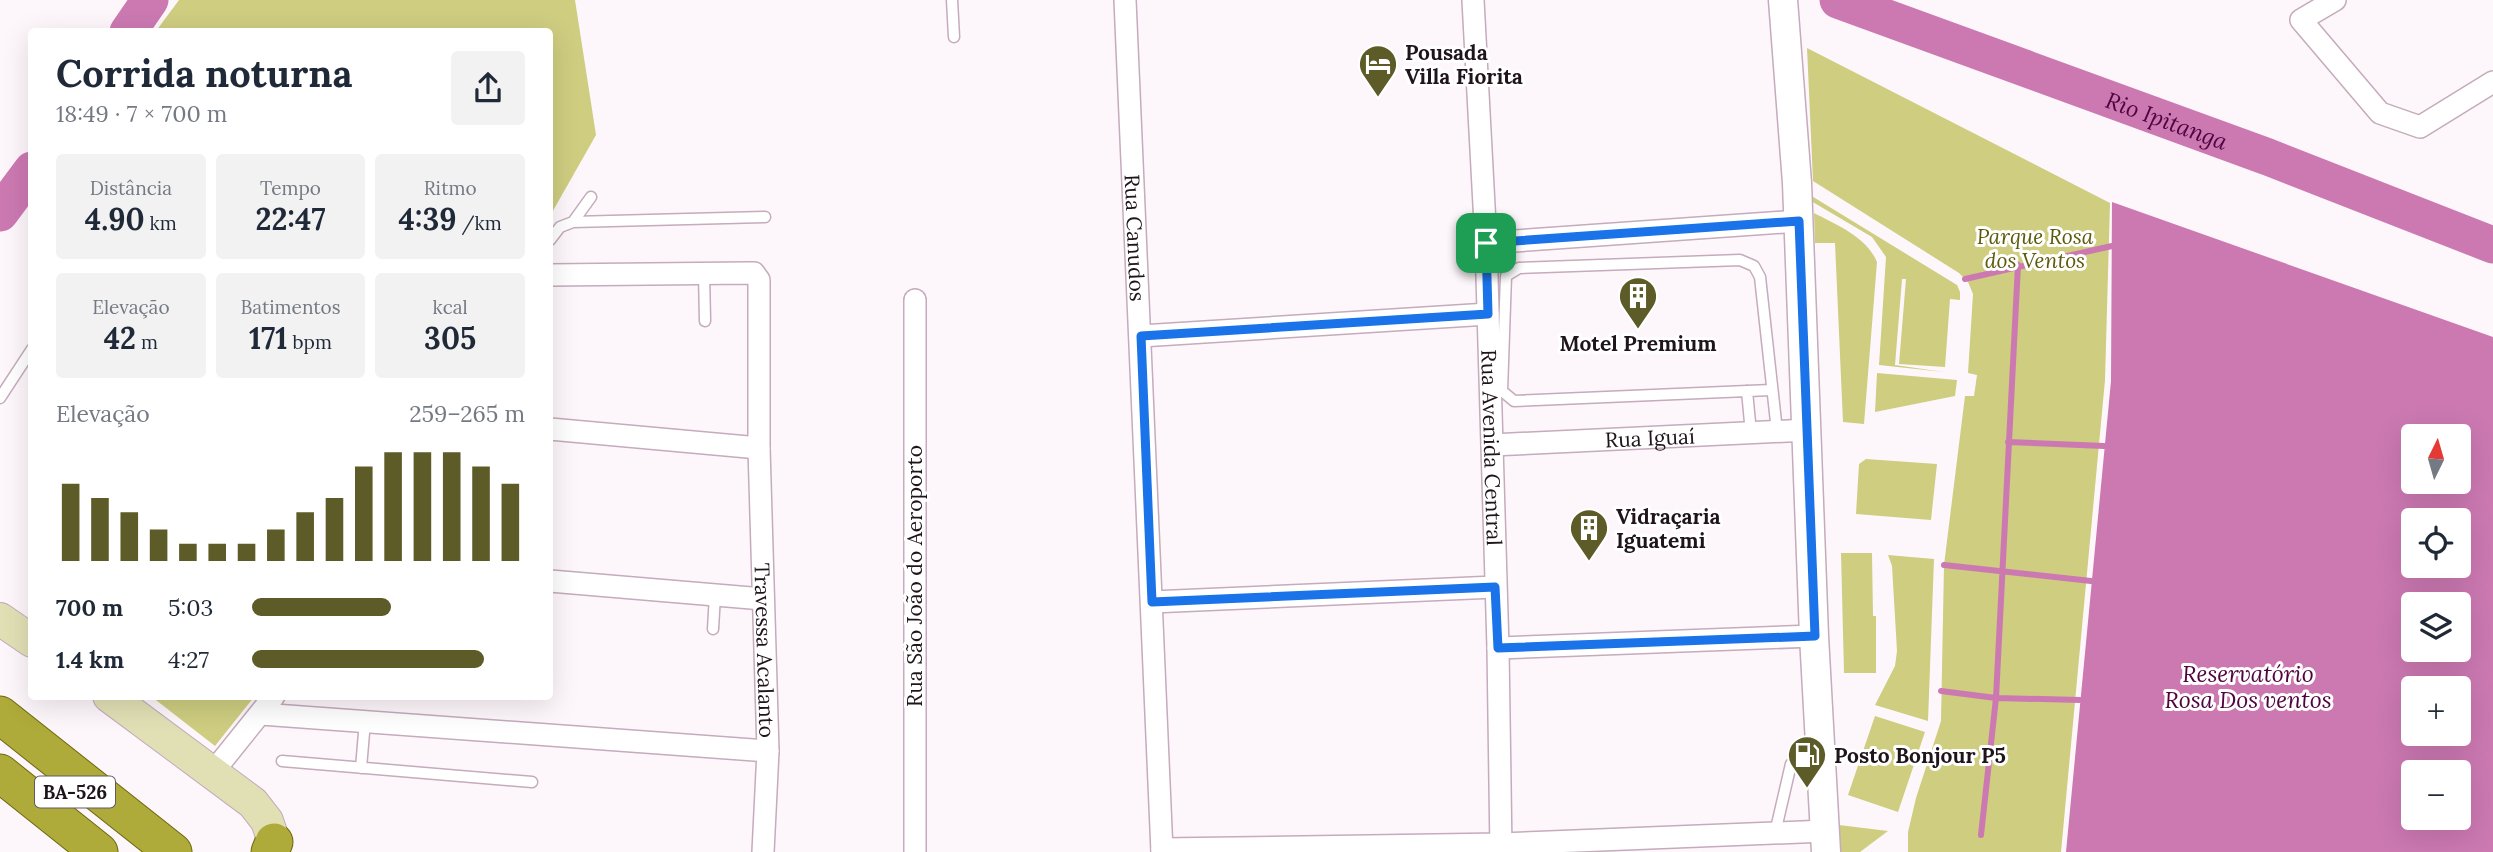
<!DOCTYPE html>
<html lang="pt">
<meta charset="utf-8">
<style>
body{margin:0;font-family:Lora,serif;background:#f2f2f3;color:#1f2937;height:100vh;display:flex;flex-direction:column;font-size:26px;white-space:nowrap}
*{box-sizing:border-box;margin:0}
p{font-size:23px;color:#747a83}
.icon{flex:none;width:38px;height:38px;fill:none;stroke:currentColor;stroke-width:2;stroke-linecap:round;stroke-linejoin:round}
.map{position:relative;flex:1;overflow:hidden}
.sheet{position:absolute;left:28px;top:28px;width:525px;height:672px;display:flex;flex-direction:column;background:#fff;border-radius:7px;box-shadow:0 7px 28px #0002}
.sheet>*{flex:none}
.needle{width:46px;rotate:5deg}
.tools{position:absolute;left:2401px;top:424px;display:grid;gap:14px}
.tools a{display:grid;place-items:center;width:70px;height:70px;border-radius:7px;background:#fff;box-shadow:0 7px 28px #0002;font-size:35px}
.pin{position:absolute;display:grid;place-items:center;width:60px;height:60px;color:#fff;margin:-30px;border-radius:14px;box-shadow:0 4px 10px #0006}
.round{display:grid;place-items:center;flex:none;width:74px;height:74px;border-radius:7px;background:#f2f2f3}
.headline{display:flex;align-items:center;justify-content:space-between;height:119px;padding:0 28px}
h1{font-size:38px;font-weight:700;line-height:52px}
.metrics{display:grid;grid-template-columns:repeat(3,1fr);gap:10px;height:119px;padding:7px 28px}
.metrics div{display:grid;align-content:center;border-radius:7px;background:#f2f2f3;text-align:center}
.metrics b{font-size:30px;font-weight:700}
.metrics small{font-size:19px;font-weight:400}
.metrics p{font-size:19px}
.chart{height:196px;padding:14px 28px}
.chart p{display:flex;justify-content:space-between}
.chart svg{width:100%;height:126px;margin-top:7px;stroke:#5d5b28;stroke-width:6}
ul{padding:0 28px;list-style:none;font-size:23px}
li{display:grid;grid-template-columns:112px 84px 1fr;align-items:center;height:52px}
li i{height:18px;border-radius:9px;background:#5d5b28}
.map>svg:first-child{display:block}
.green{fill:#cecd80}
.water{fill:#cc79b2;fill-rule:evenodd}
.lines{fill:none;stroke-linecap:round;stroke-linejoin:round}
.stream{stroke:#cc79b2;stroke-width:6}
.river{stroke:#cc79b2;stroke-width:37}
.service-casing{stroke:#c5abbc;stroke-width:13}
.minor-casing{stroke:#c5abbc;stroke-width:24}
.tertiary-casing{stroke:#c5abbc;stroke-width:31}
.secondary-casing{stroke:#c5abbc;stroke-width:34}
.trunk-casing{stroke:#6f680e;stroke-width:39}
.service{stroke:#fff;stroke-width:10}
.minor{stroke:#fff;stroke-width:21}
.tertiary{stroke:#fff;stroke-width:28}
.secondary{stroke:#e1e0b5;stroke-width:32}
.trunk{stroke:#aeab3a;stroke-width:37}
.route-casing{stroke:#fff;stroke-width:14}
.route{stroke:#1a73e8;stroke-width:9}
.labels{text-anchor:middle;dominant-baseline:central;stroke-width:6;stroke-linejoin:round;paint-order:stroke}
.shield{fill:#fff;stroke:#625a5f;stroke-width:2}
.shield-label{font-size:19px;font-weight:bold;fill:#1e141a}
.poi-label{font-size:21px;font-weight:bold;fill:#1e141a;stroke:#fff;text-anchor:start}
.park-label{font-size:21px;font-style:italic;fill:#5d5b0a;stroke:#fff}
.street-label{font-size:21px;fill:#1e141a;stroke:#fff}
.water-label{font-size:23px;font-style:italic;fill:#510340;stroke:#fff}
</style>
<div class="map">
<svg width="2493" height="852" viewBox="0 0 2493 852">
<rect width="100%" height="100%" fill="#fdf7fb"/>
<!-- green -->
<path class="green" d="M 179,0 L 575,0 L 596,135 L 550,216 L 550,32 L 156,31 Z
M 1807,48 L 2110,203 L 2105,380 L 2061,852 L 1908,852 L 1908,832 L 1916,798 L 1941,721 L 1944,565 L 1965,396 L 1974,396 L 1977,375 L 1968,373 L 1973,294 L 1968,282 L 1959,273 L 1813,181 Z
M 1810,195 L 1957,285 L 1960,292 L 1960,300 L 1950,299 L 1945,367 L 1899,364 L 1906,279 L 1902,279 L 1895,365 L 1944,372 L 1879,365 L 1886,257 L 1872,237 L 1811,201 Z
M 1814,213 C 1835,224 1867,237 1877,262 L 1864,424 L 1843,422 L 1835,243 L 1815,243 Z
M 1877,373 L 1957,380 L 1955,396 L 1875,412 Z
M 1866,459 L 1937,464 L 1931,520 L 1856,514 L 1859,464 Z
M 1841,553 L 1872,553 L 1873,616 L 1876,616 L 1876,673 L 1844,673 Z
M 1888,555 L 1934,559 L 1928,721 L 1875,705 L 1895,666 L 1897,651 L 1892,566 Z
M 152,697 L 254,697 L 215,746 Z
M 1875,716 L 1925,732 L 1898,812 L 1848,795 Z
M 1839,825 L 1888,831 L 1860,852 L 1841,852 L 1838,848 Z"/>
<!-- water -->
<path class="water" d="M 2112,202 L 2493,337 L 2493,852 L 2066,852 L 2111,381 ZM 2413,436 L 2459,436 L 2459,481 L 2413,481 ZM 2413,520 L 2459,520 L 2459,565 L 2413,565 ZM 2413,604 L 2459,604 L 2459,649 L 2413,649 ZM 2413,688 L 2459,688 L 2459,733 L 2413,733 ZM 2413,772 L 2459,772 L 2459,817 L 2413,817 Z"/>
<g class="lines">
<!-- stream -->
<path class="stream" d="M 1965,279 L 2112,246
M 2008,442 L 2104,446
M 1944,565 L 2091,581
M 1941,691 L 1996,698 L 2080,700
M 1981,835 L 1996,698 L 2018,265"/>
<!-- river -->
<g class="river">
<path id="s1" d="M 1838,0 L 2268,157 L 2493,245"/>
<path d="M 128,32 L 150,0"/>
<path d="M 0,213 L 32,170"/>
</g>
<!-- service casing -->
<g class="service-casing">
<path id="service" d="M 952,0 L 954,37
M 573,222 L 591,197
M 550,240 L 560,227 L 573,222 L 765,217
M 704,273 L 705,321
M 1771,390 L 1514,401 L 1502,391 L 1506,276 L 1519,268 L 1740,260 L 1754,266 L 1760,277 L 1777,431
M 1747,391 L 1751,433
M 0,398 L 32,349
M 713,629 L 715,595
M 282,761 L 532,782
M 361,768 L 365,721
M 1775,833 L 1791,764 L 1801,753 L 1818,750"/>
</g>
<!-- minor casing -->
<g class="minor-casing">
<g id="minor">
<path id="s2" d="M 1125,0 L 1162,852"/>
<path id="s3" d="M 1473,0 L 1486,243 L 1498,648 L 1501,852"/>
<path d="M 2335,0 L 2301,20 L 2380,113 L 2420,127 L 2493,82"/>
<path d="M 1486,243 L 1799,221"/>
<path id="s4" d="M 550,275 L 749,273 L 754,273 L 759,280 L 759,448 L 768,751 L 763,852"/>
<path d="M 915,300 L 915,852"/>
<path d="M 1141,336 L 1488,314"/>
<path d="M 550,429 L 759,448"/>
<path id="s5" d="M 1492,445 L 1808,430"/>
<path d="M 550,581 L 763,599"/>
<path d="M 1152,602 L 1495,587"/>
<path d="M 1498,648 L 1814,636"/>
<path d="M 261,714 L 768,751"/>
<path d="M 213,772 L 274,696"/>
<path d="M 1162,849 L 1501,844 L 1825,831"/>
</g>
</g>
<!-- tertiary casing -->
<g class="tertiary-casing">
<path id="tertiary" d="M 1783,0 L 1797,183 L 1814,636 L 1826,852"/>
</g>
<!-- secondary casing -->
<g class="secondary-casing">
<path id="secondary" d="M 0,619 L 32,641
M 109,696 L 253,803 L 267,821 L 274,842"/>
</g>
<!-- trunk casing -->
<g class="trunk-casing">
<path id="trunk" d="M 0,715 L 173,852
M 0,773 L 99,852
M 270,852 L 274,842"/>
</g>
<!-- service -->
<use href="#service" class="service"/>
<!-- minor -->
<use href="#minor" class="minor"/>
<!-- tertiary -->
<use href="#tertiary" class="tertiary"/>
<!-- secondary -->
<use href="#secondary" class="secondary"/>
<!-- trunk -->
<use href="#trunk" class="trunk"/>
</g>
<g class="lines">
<!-- route casing -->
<g class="route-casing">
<path id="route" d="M 1799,221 L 1815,636 L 1498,648 L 1495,587 L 1152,602 L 1141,336 L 1488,314 L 1486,243 Z"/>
</g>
<!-- route -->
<use href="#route" class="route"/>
</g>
<!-- icons -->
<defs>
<g id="hotel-pin" transform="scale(2.0125)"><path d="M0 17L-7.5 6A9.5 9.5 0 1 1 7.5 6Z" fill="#5d5b28" stroke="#fff"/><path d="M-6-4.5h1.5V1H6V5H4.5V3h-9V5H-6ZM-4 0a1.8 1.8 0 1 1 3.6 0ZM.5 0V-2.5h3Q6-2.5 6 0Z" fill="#fff"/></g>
<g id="building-pin" transform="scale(2.0125)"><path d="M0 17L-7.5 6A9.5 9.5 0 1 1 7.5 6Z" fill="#5d5b28" stroke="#fff"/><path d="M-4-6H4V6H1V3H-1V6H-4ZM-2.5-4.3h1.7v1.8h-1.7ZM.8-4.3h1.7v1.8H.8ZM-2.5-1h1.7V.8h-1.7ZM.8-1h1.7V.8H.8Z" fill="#fff"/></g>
<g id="fuel-pin" transform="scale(2.0125)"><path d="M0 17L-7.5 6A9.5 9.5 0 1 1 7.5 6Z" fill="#5d5b28" stroke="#fff"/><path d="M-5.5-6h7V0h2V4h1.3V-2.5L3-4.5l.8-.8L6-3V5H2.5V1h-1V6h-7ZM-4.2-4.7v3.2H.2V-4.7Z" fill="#fff"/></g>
</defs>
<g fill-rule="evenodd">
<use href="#hotel-pin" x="1378" y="64"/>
<use href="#building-pin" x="1638" y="296"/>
<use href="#building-pin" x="1589" y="528"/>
<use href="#fuel-pin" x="1807" y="755"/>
</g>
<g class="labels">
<!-- shield labels -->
<rect class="shield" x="35" y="776.5" width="80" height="31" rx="5"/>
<g class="shield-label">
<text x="75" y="792">BA-526</text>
</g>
<!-- poi labels -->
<g class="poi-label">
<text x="1405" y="52">Pousada<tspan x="1405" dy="24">Villa Fiorita</tspan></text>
<text x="1638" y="343" text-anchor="middle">Motel Premium</text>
<text x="1616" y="516">Vidraçaria<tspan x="1616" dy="24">Iguatemi</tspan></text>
<text x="1834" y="755">Posto Bonjour P5</text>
</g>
<!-- park labels -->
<g class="park-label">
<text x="2035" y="236">Parque Rosa<tspan x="2035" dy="24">dos Ventos</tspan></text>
</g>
<!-- street labels -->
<g class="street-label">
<text stroke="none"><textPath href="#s2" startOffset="238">Rua Canudos</textPath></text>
<text stroke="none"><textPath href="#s5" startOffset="158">Rua Iguaí</textPath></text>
<text stroke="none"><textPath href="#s3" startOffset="448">Rua Avenida Central</textPath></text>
<text transform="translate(914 576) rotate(-90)">Rua São João do Aeroporto</text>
<text stroke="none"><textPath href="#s4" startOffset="583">Travessa Acalanto</textPath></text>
</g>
<!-- water labels -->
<g class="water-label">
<text stroke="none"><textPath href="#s1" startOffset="350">Rio Ipitanga</textPath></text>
<text x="2248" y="673">Reservatório<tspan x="2248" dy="26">Rosa Dos ventos</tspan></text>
</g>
</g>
</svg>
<div class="tools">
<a><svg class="needle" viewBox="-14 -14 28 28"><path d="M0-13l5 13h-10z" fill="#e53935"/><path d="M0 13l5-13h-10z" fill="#747a83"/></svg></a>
<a><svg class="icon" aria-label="locate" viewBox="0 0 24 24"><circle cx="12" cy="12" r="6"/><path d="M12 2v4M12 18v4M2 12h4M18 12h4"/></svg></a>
<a><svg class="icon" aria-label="layers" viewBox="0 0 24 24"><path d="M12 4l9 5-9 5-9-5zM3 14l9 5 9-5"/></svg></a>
<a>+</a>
<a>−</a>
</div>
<div class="pin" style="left:1486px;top:243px;background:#1e9e55"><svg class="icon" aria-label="arrive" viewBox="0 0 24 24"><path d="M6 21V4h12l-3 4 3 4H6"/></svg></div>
<section class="sheet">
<div class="headline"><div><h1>Corrida noturna</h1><p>18:49 · 7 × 700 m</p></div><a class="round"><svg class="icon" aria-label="share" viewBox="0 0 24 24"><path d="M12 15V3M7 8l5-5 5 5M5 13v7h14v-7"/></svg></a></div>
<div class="metrics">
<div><p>Distância</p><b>4.90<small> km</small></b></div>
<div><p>Tempo</p><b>22:47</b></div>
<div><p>Ritmo</p><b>4:39<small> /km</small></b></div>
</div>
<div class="metrics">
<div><p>Elevação</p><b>42<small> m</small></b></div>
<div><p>Batimentos</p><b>171<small> bpm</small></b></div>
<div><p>kcal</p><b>305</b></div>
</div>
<div class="chart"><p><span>Elevação</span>259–265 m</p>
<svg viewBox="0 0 160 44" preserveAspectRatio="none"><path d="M5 44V17M15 44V22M25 44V27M35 44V33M45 44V38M55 44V38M65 44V38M75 44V33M85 44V27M95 44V22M105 44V11M115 44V6M125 44V6M135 44V6M145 44V11M155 44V17"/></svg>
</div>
<ul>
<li><b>700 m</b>5:03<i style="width:51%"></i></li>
<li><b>1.4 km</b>4:27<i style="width:85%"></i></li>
</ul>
</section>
</div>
